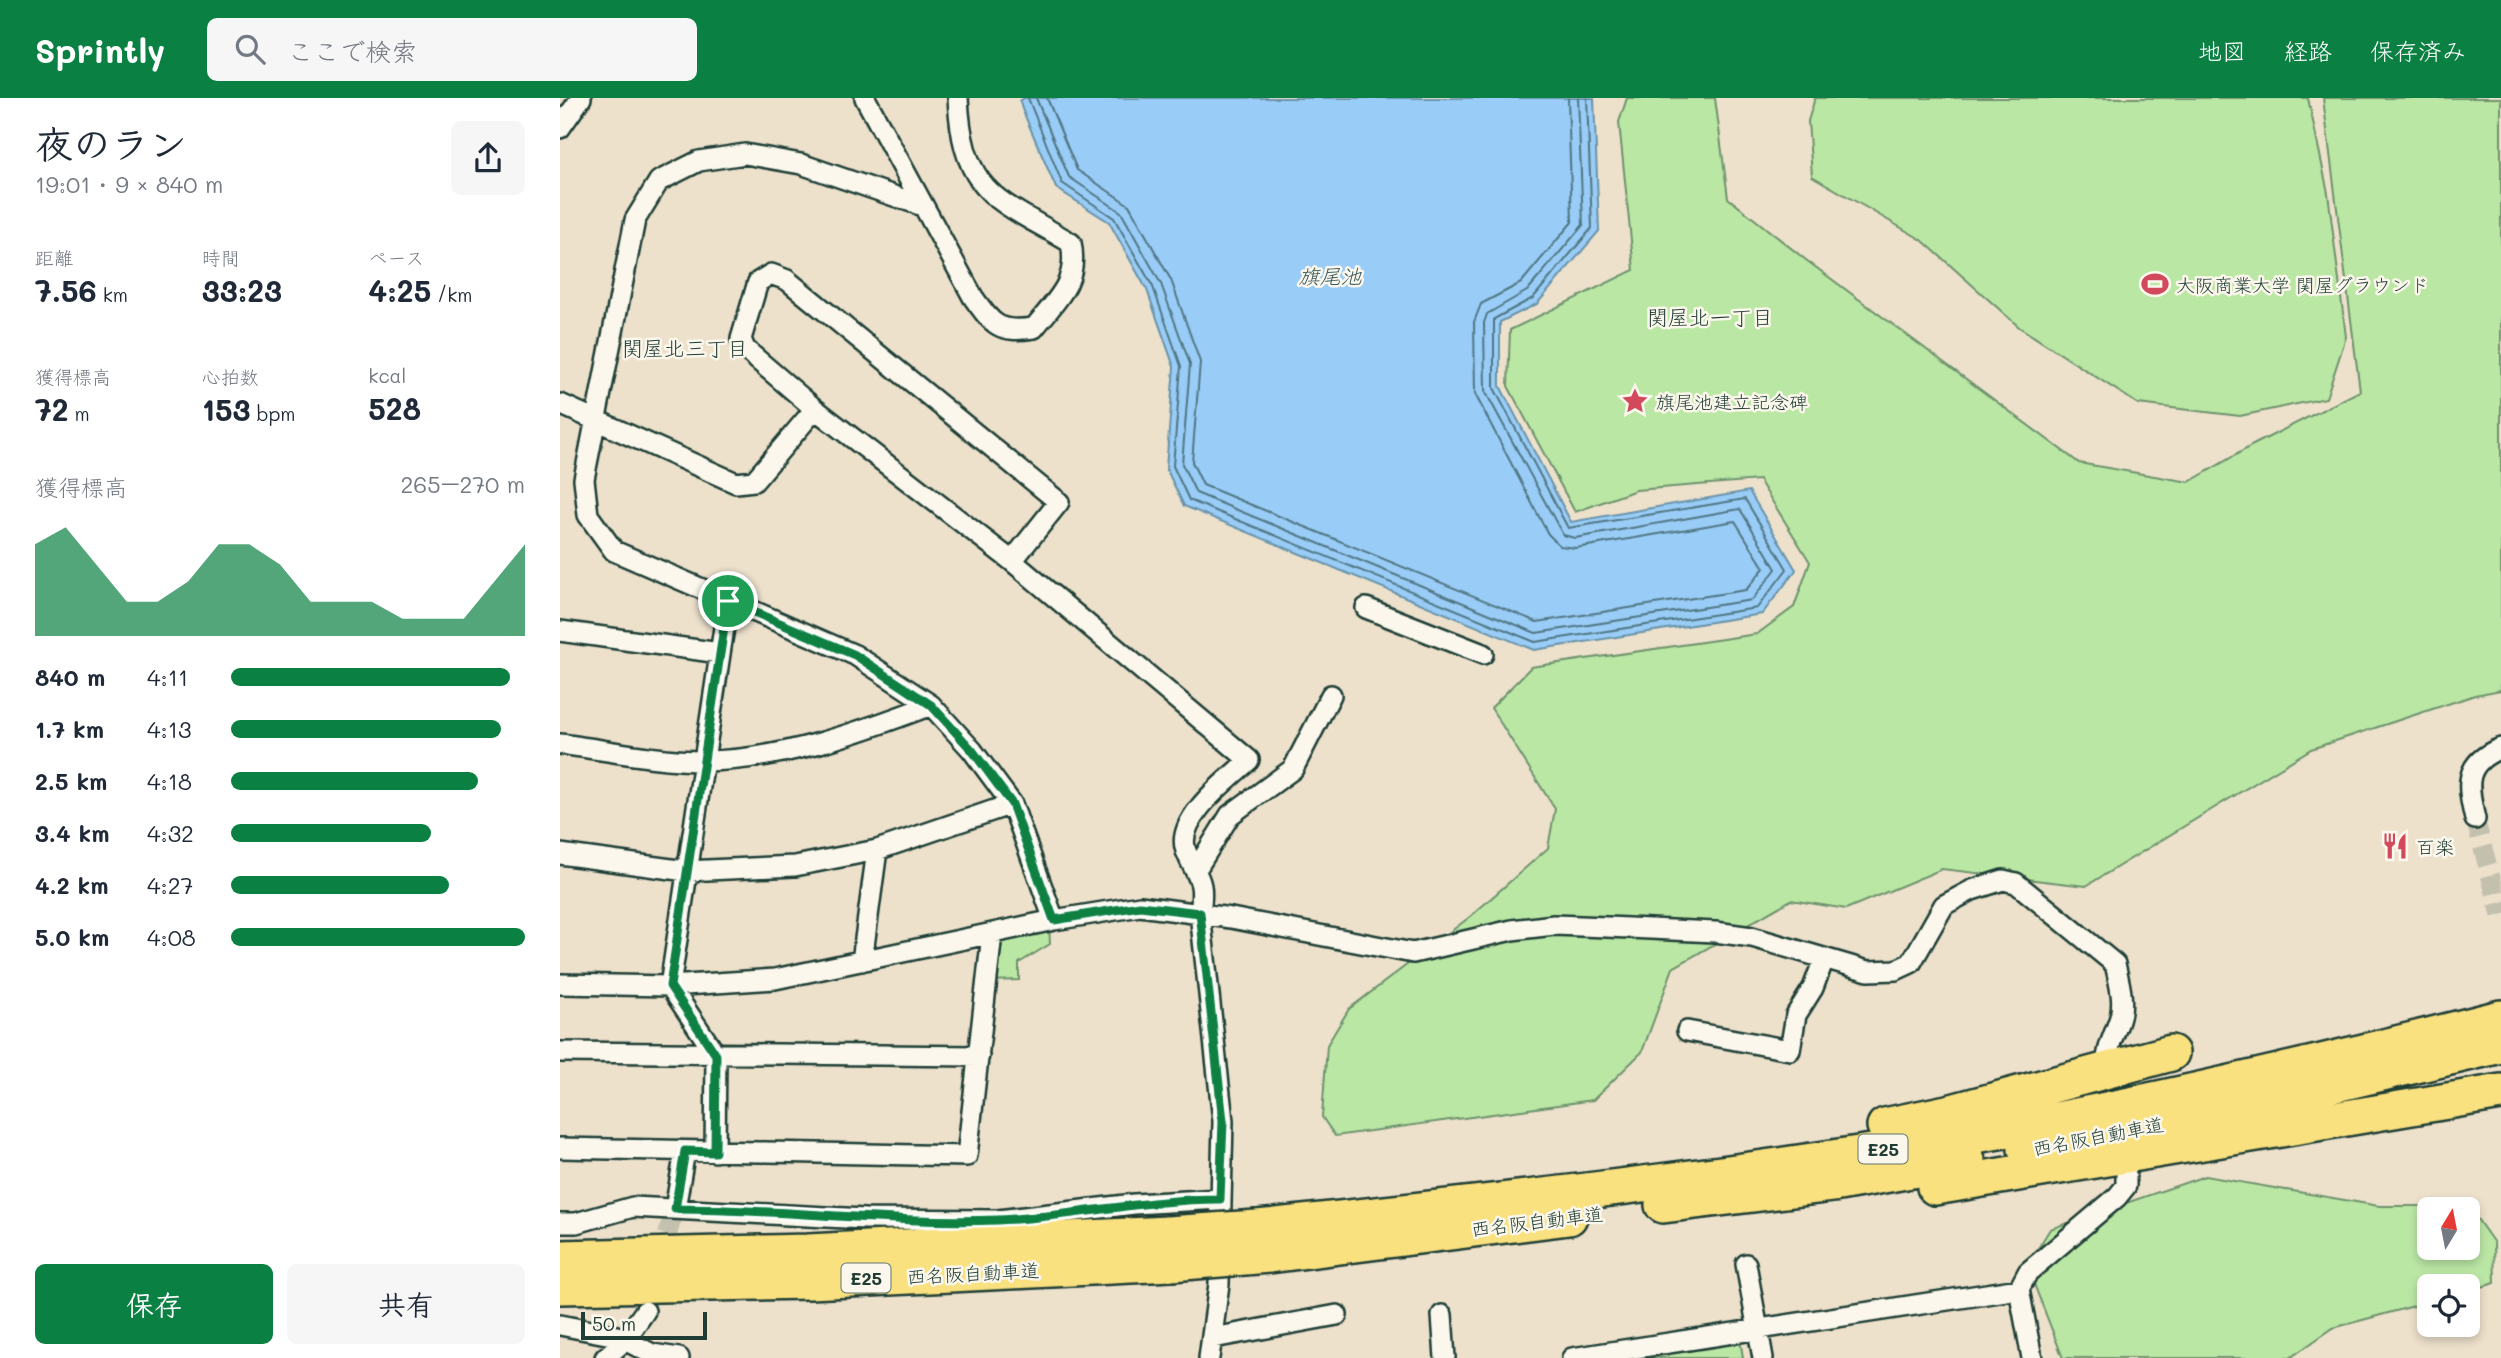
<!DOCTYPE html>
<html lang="ja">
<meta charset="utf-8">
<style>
body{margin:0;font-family:Mali,"Klee One",sans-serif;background:#f6f6f7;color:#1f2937;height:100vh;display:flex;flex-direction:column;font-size:26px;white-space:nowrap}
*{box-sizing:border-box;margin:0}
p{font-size:23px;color:#747a83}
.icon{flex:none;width:38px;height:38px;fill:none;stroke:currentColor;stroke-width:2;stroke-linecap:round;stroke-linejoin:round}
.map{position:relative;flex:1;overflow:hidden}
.side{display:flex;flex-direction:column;background:#fff;width:560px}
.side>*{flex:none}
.needle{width:46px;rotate:10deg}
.buttons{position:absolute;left:1857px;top:1099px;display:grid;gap:14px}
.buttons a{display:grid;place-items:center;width:63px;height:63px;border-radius:10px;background:#fff;box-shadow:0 4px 10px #0003;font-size:35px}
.scale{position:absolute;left:21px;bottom:18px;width:126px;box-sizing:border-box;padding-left:7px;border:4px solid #1f3d34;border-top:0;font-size:19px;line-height:24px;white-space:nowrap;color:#1f3d34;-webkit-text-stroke:5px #fbf7ec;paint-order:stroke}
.pin{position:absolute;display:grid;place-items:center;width:60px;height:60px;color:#fff;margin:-30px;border:4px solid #fff;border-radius:50%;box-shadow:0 2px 7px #0007}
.round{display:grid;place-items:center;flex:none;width:74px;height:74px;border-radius:10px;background:#f6f6f7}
.overview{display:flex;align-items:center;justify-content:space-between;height:119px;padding:0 35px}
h1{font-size:38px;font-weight:700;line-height:52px}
.figures{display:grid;grid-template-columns:repeat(3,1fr);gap:10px;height:119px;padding:7px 35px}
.figures div{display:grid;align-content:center}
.figures b{font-size:30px;font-weight:700}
.figures small{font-size:19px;font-weight:400}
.figures p{font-size:19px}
.chart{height:196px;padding:14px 35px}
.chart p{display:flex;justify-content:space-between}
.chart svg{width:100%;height:126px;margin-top:7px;fill:#0b8043;opacity:.7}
.button{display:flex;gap:14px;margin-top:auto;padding:14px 35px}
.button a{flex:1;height:80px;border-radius:10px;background:#0b8043;color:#fff;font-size:28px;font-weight:700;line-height:80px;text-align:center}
.button a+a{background:#f6f6f7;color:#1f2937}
ul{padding:0 35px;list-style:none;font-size:23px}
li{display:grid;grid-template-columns:112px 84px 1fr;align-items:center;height:52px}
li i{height:18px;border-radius:9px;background:#0b8043}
header{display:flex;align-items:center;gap:42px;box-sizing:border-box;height:98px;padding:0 35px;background:#0b8043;color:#fff}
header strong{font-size:33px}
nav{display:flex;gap:38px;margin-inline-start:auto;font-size:24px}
.search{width:490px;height:63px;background:#f6f6f7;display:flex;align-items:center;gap:18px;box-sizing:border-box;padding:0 24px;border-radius:10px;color:#747a83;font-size:26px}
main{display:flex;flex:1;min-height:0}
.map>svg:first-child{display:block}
.green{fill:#bbe7a5;stroke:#6d926c;stroke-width:2;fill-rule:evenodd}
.water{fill:#99ccf7;stroke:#6893a9;stroke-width:2}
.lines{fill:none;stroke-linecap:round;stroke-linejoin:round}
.shore{stroke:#507682;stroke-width:2}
.minor-tunnel{stroke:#c4c0ae;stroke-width:19;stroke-dasharray:19 10;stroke-linecap:butt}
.minor-casing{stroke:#1f3d34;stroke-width:24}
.motorway-casing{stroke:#1f3d34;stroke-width:40}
.minor{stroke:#fbf7ec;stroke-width:19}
.motorway{stroke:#fae180;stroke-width:35}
.motorway-bridge-casing{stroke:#1f3d34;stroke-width:40;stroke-linecap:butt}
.motorway-bridge{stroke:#fae180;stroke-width:35}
.route-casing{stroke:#fff;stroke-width:14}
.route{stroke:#0b8043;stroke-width:9}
.labels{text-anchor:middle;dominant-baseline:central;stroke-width:5;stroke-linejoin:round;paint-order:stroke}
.shield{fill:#fbf7ec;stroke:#61756b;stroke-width:2}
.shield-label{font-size:18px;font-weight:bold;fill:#1f3d34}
.poi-label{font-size:19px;fill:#1f3d34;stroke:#fbf7ec;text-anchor:start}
.street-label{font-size:19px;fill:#1f3d34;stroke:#fbf7ec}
.water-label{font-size:21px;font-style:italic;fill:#375a5b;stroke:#fbf7ec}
.neighbourhood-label{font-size:21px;fill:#1f3d34;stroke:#fbf7ec}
</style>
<header>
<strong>Sprintly</strong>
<div class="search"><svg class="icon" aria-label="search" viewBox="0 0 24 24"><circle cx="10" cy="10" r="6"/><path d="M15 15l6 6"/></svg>ここで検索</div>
<nav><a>地図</a><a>経路</a><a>保存済み</a></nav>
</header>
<main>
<section class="side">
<div class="overview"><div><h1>夜のラン</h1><p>19:01 · 9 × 840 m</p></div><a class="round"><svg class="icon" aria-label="share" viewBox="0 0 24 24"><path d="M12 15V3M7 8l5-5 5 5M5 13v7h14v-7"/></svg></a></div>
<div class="figures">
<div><p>距離</p><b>7.56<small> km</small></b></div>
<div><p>時間</p><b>33:23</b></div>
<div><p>ペース</p><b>4:25<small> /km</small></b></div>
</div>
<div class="figures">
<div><p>獲得標高</p><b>72<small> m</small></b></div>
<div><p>心拍数</p><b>153<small> bpm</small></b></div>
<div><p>kcal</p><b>528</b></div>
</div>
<div class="chart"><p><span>獲得標高</span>265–270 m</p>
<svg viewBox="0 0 160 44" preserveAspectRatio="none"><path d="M0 44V12L10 6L20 19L30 32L40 32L50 25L60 12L70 12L80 19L90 32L100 32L110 32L120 38L130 38L140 38L150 25L160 12V44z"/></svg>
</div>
<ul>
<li><b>840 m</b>4:11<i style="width:95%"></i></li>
<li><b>1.7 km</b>4:13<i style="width:92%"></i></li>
<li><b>2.5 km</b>4:18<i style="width:84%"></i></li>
<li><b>3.4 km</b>4:32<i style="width:68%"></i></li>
<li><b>4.2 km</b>4:27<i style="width:74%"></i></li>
<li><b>5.0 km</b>4:08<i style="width:100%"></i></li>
</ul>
<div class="button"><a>保存</a><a>共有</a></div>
</section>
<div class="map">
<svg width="1941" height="1260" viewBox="0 0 1941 1260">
<rect width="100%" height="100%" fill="#ede1cc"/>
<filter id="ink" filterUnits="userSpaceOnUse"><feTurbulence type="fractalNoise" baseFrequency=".0143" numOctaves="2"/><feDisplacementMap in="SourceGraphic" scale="14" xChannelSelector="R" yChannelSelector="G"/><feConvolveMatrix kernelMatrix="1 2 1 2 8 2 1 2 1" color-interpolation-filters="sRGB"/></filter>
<g filter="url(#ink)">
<!-- green -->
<path class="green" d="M 1067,0 L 1155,0 L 1168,100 L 1246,162 L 1519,365 L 1629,384 L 1693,347 L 1800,293 L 1763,0 L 1941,0 L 1941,592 L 1915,597 L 1751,651 L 1526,788 L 1382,771 L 1286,811 L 1231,802 L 1113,870 L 1082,954 L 1033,1002 L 775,1038 L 762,1019 L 767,947 L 789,911 L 911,818 L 988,750 L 995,711 L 931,610 L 971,569 L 1197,536 L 1234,509 L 1250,464 L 1199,382 L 1076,392 L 1015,414 L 948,288 L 950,232 L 1074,172 L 1059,24 Z
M 1255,0 L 1748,0 L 1768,95 L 1786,239 L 1766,300 L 1680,318 L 1578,306 L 1459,229 L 1362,142 L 1252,78 L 1248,23 Z
M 489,826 L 490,846 L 459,865 L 459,882 L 431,883 L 436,841 Z
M 1645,1078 L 1819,1108 L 1908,1108 L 1934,1145 L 1935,1185 L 1908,1193 L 1908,1188 L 1869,1188 L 1869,1204 L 1773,1230 L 1730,1260 L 1503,1260 L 1467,1168 L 1490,1131 ZM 1869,1111 L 1908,1111 L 1908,1150 L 1869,1150 Z
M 1173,1240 L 1181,1247 L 1183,1260 L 1076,1260 L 1080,1255 Z"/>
<!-- water -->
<path class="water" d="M 464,0 L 1034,0 L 1039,133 L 977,206 L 940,224 L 940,288 L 1011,424 L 1189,393 L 1236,472 L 1202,516 L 974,552 L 624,408 L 606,370 L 614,269 L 587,192 L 549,124 L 496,90 L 462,11 L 460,3 Z"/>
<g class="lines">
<!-- shore -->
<path class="shore" d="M 468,0 L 502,85 L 554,120 L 593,189 L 621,268 L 613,368 L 629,402 L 975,544 L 1197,510 L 1227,471 L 1185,401 L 1008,430 L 934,290 L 934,221 L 973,200 L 1032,130 L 1027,0
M 476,0 L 509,79 L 561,114 L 601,186 L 630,266 L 622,366 L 636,395 L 976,535 L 1192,502 L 1216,471 L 1180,411 L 1015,440 L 1003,437 L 925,293 L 924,225 L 927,216 L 967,193 L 1023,127 L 1018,0
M 487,0 L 517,72 L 569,107 L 611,182 L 640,264 L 632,364 L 643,387 L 977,524 L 1186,492 L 1204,470 L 1175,423 L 1016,450 L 1000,448 L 988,436 L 915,296 L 914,224 L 921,206 L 961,185 L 1012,124 L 1008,0"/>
<!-- minor-tunnel -->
<path class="minor-tunnel" d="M 1915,721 L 1941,817
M 99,1165 L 115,1111"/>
<!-- minor casing -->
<g class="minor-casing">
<path id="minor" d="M 305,0 L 413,199 C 433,227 438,235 474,230 C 497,201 519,184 511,145 C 437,100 403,98 398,0
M 0,30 L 21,0
M 363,108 L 241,66 L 185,56 L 139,63 L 99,83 L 75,122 L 24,381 L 28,417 L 54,453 L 295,557 L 371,607 L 412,652 L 452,706 L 494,822
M 0,306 L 176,385 L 194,383 L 255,311 L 185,251 L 181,241 L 198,184 L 211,176 L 227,182 L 499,404 L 452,463 L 689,662 C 669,681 614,721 626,753 C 638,783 645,779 640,815 L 663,1023 L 659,1186 L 649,1260
M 255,311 L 452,463
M 806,510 L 923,556
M 0,533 L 160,555
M 0,646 C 47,652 96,663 143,663 C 220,663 300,634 371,607
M 1915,721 C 1907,687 1903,665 1941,650
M 0,756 L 126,773 L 235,768 L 317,752 L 452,706
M 637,770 L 670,717 L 733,671 L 771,597
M 302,863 L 317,752
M 0,886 L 110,888 L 215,881 L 494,822 L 580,808 L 671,820 L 853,855 L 952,832 L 994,827 L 1047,829 L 1155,834 L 1192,839 L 1308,873 L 1336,872 L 1351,865 L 1384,807 L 1412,792 L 1443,782 L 1456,785 L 1555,866 C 1560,887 1566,908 1557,928 C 1553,940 1548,947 1547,961
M 1127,933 L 1230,952 L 1236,917 L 1253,890 L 1264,861
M 0,954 L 419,958
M 0,1050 L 407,1058 L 432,836
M 155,1054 L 156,957 L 110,888 L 168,503
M 115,1111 L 125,1053
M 0,1125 L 16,1125 L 73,1109 L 305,1121 L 438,1122 L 574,1106 L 660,1101
M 1186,1166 L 1203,1260
M 882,1217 L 885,1260
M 0,1227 L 57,1238 L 92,1256 L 119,1260
M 653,1240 L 777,1217
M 45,1260 L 65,1242 L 85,1213
M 1012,1260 L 1459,1191
M 1472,1260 L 1459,1191 L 1468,1174 L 1557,1099 L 1566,1088 L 1566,1076"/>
</g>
<!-- motorway casing -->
<g class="motorway-casing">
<path id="motorway" d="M 1325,1028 L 1392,1014 L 1611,955
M 1466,1051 L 1614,1024 L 1941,947
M 1375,1089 L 1941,994
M 1103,1107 L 1273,1086 L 1407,1062
M 697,1130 C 957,1102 1219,1074 1477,1026 C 1632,996 1787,959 1941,920
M 709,1157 L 1009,1119
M 0,1160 L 248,1154 L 608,1136
M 0,1188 L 250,1183 L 611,1165"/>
</g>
<!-- minor -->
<use href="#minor" class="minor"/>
<!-- motorway -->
<use href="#motorway" class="motorway"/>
<!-- motorway-bridge casing -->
<g class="motorway-bridge-casing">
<path id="motorway-bridge" d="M 608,1136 L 697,1130
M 611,1165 L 709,1157"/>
</g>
<!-- motorway-bridge -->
<use href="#motorway-bridge" class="motorway-bridge"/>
</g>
</g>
<g class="lines" filter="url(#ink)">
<!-- route casing -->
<g class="route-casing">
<path id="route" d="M 168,503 L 295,557 L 371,607 L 412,652 L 452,706 L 494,822 L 580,808 L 640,815 L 663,1023 L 660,1101 C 585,1101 512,1119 438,1122 C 330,1126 223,1111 115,1111 L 125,1053 L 155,1054 L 156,957 L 110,888 Z"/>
</g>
<!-- route -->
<use href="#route" class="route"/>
</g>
<!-- icons -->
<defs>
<g id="stadium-bare" transform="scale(2.1)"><path d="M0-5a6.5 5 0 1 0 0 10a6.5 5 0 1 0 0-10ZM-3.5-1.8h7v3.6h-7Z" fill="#d1495b" stroke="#fbf7ec" stroke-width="2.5" paint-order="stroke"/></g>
<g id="sight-bare" transform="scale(2.1)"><path d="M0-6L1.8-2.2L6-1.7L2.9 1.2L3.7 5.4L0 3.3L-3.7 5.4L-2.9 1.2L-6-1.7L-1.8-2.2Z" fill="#d1495b" stroke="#fbf7ec" stroke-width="2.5" paint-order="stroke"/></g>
<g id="restaurant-bare" transform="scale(2.1)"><path d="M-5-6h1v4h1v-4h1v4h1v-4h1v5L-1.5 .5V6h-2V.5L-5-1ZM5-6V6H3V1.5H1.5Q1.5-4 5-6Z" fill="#d1495b" stroke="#fbf7ec" stroke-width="2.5" paint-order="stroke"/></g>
</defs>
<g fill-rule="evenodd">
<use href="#stadium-bare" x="1595" y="186"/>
<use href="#sight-bare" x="1075" y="303"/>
<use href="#restaurant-bare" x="1835" y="748"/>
</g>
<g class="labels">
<!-- shield labels -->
<g class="shield">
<rect x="1298.5" y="1036.5" width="49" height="29" rx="5"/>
<rect x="281.5" y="1165.5" width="49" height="29" rx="5"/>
</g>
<g class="shield-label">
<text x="1323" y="1051">E25</text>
<text x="306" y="1180">E25</text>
</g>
<!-- poi labels -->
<g class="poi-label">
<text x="1616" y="186">大阪商業大学 関屋グラウンド</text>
<text x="1096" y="303">旗尾池建立記念碑</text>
<text x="1856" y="748">百楽</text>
</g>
<!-- street labels -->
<g class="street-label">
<text transform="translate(1538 1038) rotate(-11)">西名阪自動車道</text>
<text transform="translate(977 1123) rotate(-7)">西名阪自動車道</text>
<text transform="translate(413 1175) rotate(-3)">西名阪自動車道</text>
</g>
<!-- water labels -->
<g class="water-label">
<text x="770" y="177">旗尾池</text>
</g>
<!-- neighbourhood labels -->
<g class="neighbourhood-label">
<text x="1150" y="218">関屋北一丁目</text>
<text x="125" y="249">関屋北三丁目</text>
</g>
</g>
</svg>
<div class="buttons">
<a><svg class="needle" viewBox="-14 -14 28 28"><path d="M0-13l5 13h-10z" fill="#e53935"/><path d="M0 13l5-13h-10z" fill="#747a83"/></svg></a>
<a><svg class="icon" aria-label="locate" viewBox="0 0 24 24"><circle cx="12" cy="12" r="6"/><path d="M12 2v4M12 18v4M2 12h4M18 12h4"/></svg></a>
</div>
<div class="scale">50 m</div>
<div class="pin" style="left:168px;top:503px;background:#1e9e55"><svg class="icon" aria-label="arrive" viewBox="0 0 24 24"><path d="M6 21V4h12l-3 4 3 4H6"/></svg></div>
</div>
</main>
